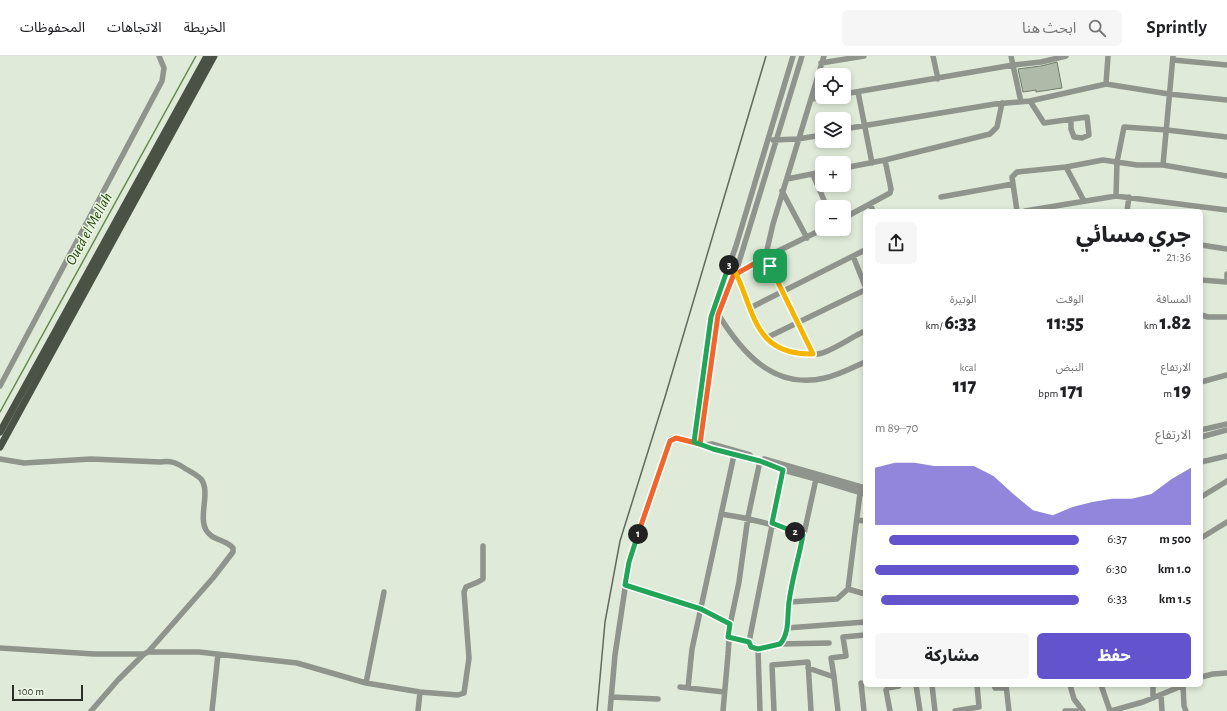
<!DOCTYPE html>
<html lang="ar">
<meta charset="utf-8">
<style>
body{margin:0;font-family:"Alegreya Sans","Noto Sans Arabic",sans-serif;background:#f6f6f6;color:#202124;direction:rtl;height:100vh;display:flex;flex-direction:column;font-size:15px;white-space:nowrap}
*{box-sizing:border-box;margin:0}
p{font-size:13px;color:#757577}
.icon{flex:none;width:22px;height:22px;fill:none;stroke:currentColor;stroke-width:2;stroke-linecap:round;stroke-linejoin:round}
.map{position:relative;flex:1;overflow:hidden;direction:ltr}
.panel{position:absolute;left:863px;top:153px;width:340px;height:478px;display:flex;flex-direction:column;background:#fff;border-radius:6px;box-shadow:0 2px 6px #0003;direction:rtl}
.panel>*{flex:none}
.tools{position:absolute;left:815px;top:12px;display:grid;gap:8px}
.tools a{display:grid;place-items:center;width:36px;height:36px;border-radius:6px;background:#fff;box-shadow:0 2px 6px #0003;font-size:20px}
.scale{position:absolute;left:12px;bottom:10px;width:71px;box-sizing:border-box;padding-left:4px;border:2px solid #2b2f28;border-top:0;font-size:11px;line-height:14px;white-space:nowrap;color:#2b2f28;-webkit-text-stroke:3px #ecf8e5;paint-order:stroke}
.pin{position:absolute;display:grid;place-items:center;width:34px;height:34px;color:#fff;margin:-17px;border-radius:8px;box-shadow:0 2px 6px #0006}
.km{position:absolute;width:20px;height:20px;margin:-10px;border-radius:50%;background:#222;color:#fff;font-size:11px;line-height:20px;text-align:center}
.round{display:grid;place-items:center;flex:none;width:42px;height:42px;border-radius:6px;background:#f6f6f6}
.head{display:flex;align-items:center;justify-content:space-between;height:68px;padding:0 12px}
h1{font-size:22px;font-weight:800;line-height:30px}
.figures{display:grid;grid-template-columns:repeat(3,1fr);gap:6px;height:68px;padding:4px 12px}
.figures div{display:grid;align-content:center}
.figures b{font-size:20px;font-weight:800}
.figures small{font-size:11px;font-weight:400}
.figures p{font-size:11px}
.chart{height:112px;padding:8px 12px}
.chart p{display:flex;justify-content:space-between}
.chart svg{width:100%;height:72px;margin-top:4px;fill:#6354cd;opacity:.7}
.button{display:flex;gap:8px;margin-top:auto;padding:8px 12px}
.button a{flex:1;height:46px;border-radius:6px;background:#6354cd;color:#fff;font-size:16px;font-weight:800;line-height:46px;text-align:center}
.button a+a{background:#f6f6f6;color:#202124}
ul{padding:0 12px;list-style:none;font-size:13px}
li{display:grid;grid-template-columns:64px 48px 1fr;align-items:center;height:30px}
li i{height:10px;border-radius:5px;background:#6354cd}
header{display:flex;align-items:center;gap:24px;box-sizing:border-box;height:56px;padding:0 20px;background:#fff;border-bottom:1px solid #e0e0e0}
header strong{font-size:19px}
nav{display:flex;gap:22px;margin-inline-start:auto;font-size:14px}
.search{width:280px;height:36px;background:#f6f6f6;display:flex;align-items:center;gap:10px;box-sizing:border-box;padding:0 14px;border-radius:6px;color:#757577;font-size:15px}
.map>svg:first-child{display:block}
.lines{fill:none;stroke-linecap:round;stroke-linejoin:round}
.stream{stroke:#668a50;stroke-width:1.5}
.building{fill:#afbba9;stroke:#717c6b}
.minor{stroke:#8f948c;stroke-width:5.5}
.major{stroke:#495244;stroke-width:7}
.rail{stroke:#63695f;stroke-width:1.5}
.split-1-casing{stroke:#fff;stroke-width:8}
.split-2-casing{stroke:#fff;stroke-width:8}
.split-3-casing{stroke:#fff;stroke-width:8}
.split-4-casing{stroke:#fff;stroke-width:8}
.split-1{stroke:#f0652b;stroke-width:5}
.split-2{stroke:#22a559;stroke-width:5}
.split-3{stroke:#22a559;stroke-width:5}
.split-4{stroke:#f5b400;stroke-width:5}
.labels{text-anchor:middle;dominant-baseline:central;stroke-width:3;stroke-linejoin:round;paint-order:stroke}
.water-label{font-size:15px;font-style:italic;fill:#224106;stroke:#ecf8e5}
</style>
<header>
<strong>Sprintly</strong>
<div class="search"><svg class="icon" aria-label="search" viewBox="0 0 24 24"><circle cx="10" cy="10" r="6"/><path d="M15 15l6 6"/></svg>ابحث هنا</div>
<nav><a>الخريطة</a><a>الاتجاهات</a><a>المحفوظات</a></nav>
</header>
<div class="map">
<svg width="1227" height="655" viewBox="0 0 1227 655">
<rect width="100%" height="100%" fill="#dfebd8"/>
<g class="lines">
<!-- stream -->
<path class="stream" d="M 0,356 L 196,0"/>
</g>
<!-- building -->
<path class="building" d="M 1057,6 L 1062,32 L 1036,36 L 1036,34 L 1023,36 L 1018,13 L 1041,10 Z"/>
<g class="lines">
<!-- minor -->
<path class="minor" d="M 933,0 L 938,23
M 1011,0 L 1021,46
M 1173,4 L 1227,9
M 821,7 L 864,0
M 1106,28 L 1108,0
M 858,36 L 872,107
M 844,38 L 1013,9 L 1041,6 L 1066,0
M 811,43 L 826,41
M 1030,45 L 1044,67 L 1087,61 L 1089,79 L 1082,82 L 1074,81 L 1071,73 L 1071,64
M 844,73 L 995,48 L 1030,45 L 1106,28 L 1169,38 L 1227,44
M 773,84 L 798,83 L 822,79
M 1163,109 L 1173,0
M 1066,111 L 1084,145
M 844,112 L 885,104 L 990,78 L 997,71 L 1002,47
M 813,119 L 827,151
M 787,123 L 822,116
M 782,135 L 807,182
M 1116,140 L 1117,106 L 1124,71 L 1167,74 L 1227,81
M 941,141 L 1013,128
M 870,148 L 873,155
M 1017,155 L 1012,121 L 1017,116 L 1066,111 L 1103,104 L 1137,109 L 1163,109 L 1227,120
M 1025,155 L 1116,140 L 1227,154
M 1127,155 L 1129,141
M 844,162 L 890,137 L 891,133 L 885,104
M 1201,189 L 1227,193
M 853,200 L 865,230
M 734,214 C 744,232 749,253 758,271 C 768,292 796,301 818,298 C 833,295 851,281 865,275
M 736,218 L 766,201 L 823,173
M 1201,224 L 1227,226
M 1227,226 L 1227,218
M 750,252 L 865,194
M 718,258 C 742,297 774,334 825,322 C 839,319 852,312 865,306
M 1201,259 L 1208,261 L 1227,261
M 766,282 L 865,234
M 813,297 L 782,236 L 766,198 L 773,168 L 824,0
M 1201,326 L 1227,319
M 0,330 L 162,25 L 164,12 L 159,0
M 1201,374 L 1227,368
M 1201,381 L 1227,374
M 694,386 L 711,261 L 736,190 L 793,0
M 700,388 L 718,259 L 739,206 L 802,0
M 704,389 L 712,388 L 750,399
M 0,403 L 24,407 L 91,403 L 160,406 C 171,404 177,407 186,413 C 191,416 197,419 201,423 C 211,436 198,460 206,474 C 212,485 226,483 233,492 L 233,496 L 213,522 L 148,596
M 764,403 L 865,432
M 1201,406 L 1227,400
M 1201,441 L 1227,425
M 721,458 C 750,462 776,469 803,479
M 857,464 L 865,465
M 1201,482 L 1227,466
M 625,529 L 701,553 L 730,569
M 848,533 L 860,437
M 789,546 L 837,543 L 848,533 L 865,538
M 787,572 L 865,566
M 728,581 L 749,586
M 780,588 L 829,587
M 0,592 L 94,598 L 144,598 L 148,596 L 199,596 L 297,607 L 366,627 L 420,636 L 418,655
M 758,593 L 780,588 L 783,585 L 787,572 L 789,546 L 816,423
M 808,612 L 834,621 L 838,655
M 834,621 L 831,602 L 846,600 L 843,581 L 865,579
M 1201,621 L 1213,618 L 1227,617
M 366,627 L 384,536
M 861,627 L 864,655
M 916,629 L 920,655
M 932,629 L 935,655
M 994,629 L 995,632 L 1006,632
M 1006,629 L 1009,655
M 1070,629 L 1074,643 L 1083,655
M 1101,629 L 1110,655
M 1183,629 L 1184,650 L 1186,655
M 680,631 L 724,636
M 688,632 L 692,593 L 734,399
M 420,636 L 458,639 L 464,637 L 469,602 L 464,536 L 466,531 L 478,526 L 483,523 L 483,490
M 1161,639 L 1162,655
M 611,641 L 658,643
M 1153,642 L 1153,629
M 91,655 L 118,624 L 144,598
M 212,655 L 218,598
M 610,655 L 615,599 L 629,506 L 671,383 L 676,382 L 694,386 L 713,393 L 760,405 L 783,414 L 816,423 L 865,438
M 723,655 L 728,599 L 730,569 L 739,526 L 748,461 L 760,405
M 760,655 L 758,593 L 751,591 L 749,586 L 783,414
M 774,655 L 772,609 L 808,606 L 811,655
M 890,655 L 886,634 L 888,632 L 899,630
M 955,655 L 979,651 L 977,629
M 1065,655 L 1076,655
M 1111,655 L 1143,646 L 1184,629"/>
<!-- major -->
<path class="major" d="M 0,376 L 207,0
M 0,391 L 214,0"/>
<!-- rail -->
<path class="rail" d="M 597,655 L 605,566 L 620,485 L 665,341 L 766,0"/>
</g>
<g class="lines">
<!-- split-1 casing -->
<g class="split-1-casing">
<path id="split-1" d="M 638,478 L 670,385 L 676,382 L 700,388 L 718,259 L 735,215 L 736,218 L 766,201 L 770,210"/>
</g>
<!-- split-2 casing -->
<g class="split-2-casing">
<path id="split-2" d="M 638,478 L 629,506 L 625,529 L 701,553 L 730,568 L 728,581 L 749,586 L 751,591 L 758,593 L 780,588 C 790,577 787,559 789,546 C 792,523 799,501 803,479 L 795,476"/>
</g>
<!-- split-3 casing -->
<g class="split-3-casing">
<path id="split-3" d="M 729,209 L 711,261 L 694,386 L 713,393 L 760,405 L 783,414 L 772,467 L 795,476"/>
</g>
<!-- split-4 casing -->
<g class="split-4-casing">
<path id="split-4" d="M 729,209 L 735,215 C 755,257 754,299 813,298 L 770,210"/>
</g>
<!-- split-1 -->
<use href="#split-1" class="split-1"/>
<!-- split-2 -->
<use href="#split-2" class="split-2"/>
<!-- split-3 -->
<use href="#split-3" class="split-3"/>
<!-- split-4 -->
<use href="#split-4" class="split-4"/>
</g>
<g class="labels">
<!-- water labels -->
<g class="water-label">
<text transform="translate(89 173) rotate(-61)">Oued el Mellah</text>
</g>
</g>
</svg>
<div class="tools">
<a><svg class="icon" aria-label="locate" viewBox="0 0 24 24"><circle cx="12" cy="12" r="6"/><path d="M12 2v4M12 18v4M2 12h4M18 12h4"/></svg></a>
<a><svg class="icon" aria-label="layers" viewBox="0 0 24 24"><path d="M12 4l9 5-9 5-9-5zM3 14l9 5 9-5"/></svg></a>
<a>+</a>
<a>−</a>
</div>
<div class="scale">100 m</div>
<div class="pin" style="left:770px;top:210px;background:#1e9e55"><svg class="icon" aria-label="arrive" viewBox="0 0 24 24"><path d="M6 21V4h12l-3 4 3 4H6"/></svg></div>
<b class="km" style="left:638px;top:478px">1</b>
<b class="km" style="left:795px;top:476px">2</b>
<b class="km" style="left:729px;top:209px">3</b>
<section class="panel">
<div class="head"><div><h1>جري مسائي</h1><p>21:36</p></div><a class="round"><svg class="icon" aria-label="share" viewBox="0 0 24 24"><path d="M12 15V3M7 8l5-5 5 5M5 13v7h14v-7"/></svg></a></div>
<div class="figures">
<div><p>المسافة</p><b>1.82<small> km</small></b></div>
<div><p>الوقت</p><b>11:55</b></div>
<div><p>الوتيرة</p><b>6:33<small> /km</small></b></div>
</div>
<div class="figures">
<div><p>الارتفاع</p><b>19<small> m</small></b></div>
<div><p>النبض</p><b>171<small> bpm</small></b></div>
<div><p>kcal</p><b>117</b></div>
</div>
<div class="chart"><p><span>الارتفاع</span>70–89 m</p>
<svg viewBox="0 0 160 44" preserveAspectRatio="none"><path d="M0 44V9L10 6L20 6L30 8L40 8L50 8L60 14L70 25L80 35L90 38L100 33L110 30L120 28L130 28L140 25L150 16L160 9V44z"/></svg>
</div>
<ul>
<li><b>500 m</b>6:37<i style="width:93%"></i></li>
<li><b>1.0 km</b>6:30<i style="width:100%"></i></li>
<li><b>1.5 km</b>6:33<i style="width:97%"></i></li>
</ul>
<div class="button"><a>حفظ</a><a>مشاركة</a></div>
</section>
</div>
